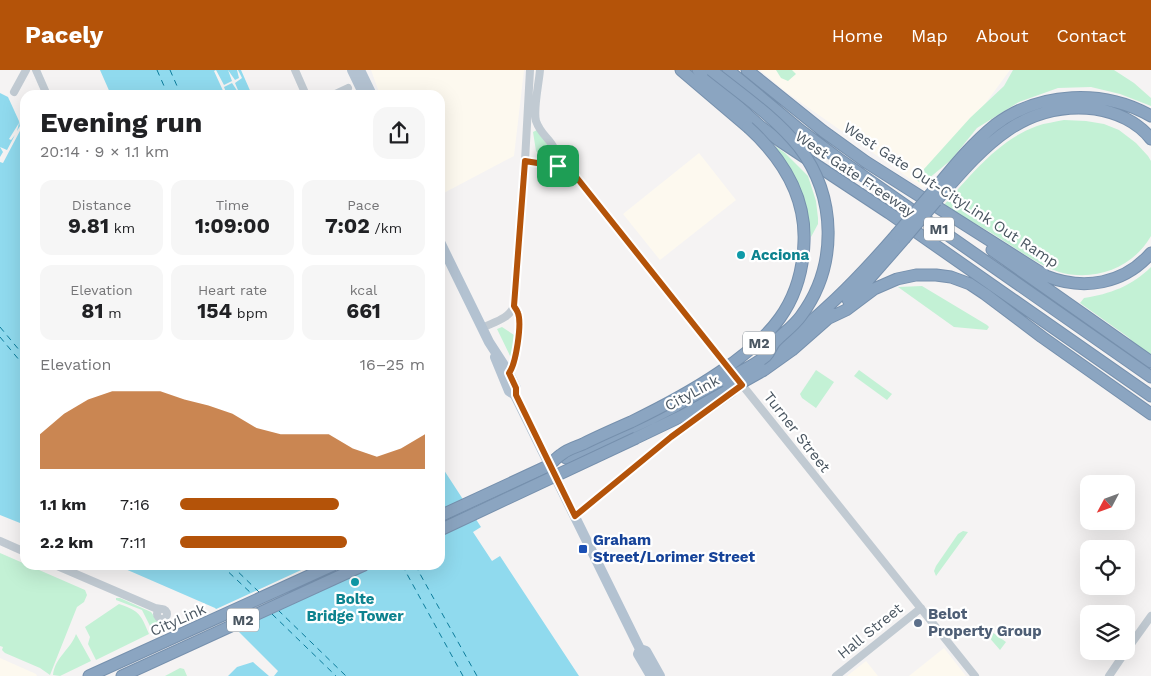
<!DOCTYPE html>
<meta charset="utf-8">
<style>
body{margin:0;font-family:"Work Sans",sans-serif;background:#f6f6f6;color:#202124;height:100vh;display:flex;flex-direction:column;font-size:19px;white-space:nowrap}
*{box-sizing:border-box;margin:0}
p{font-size:16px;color:#757577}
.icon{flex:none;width:28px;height:28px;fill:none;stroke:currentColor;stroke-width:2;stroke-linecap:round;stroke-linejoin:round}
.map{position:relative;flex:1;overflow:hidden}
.details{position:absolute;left:20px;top:20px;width:425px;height:480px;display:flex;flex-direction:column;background:#fff;border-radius:15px;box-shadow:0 5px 20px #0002}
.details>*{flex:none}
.needle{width:32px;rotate:229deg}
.tools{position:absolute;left:1080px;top:405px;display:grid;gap:10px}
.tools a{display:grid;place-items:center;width:55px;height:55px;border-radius:10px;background:#fff;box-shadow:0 5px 20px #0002;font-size:25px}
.pin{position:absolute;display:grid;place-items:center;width:42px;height:42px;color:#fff;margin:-21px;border-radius:10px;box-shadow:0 2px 8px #0006}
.round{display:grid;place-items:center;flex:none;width:52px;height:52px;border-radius:15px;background:#f6f6f6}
.head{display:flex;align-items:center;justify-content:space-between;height:85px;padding:0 20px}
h1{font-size:28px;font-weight:700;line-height:38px}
.figures{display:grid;grid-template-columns:repeat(3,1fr);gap:8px;height:85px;padding:5px 20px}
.figures div{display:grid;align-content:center;border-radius:12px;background:#f6f6f6;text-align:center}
.figures b{font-size:21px;font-weight:700}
.figures small{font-size:14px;font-weight:400}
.figures p{font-size:14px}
.chart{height:140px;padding:10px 20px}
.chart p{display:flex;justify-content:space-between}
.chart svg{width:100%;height:90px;margin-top:5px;fill:#b45309;opacity:.7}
ul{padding:0 20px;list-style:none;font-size:16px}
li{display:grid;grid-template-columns:80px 60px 1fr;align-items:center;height:38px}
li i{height:12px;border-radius:6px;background:#b45309}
header{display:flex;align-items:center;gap:30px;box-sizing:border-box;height:70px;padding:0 25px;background:#b45309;color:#fff}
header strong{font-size:24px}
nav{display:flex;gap:28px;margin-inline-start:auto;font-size:18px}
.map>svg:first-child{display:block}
.commercial{fill:#fdf9ef}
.green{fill:#c3f1d5}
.water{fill:#90daee}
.pier{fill:#f5f3f3}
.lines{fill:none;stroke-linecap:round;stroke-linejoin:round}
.stream{stroke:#90daee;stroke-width:2}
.ferry{stroke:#0c7c9b;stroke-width:1;stroke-dasharray:6 5;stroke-linecap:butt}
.highway-casing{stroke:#7690ad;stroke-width:13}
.minor{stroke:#c1cad2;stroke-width:8}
.major{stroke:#b3c2d1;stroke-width:10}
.highway{stroke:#8ba5c1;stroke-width:11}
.highway-bridge-casing{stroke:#7690ad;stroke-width:13;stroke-linecap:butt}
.highway-bridge{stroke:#8ba5c1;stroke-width:11}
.route-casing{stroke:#fff;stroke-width:10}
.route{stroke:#b45309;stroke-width:6}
.culture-dot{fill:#0f9aa8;stroke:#fff;stroke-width:2}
.transit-dot{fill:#1a4fb4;stroke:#fff;stroke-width:2}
.service-dot{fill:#5c6f8a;stroke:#fff;stroke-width:2}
.labels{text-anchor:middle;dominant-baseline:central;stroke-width:4.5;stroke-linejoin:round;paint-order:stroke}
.shield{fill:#fff;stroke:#808990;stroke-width:1}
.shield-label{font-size:14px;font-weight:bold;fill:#4a5661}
.street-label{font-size:15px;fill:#4a5661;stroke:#fff}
.culture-label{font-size:15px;font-weight:bold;fill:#0d838f;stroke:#fff;text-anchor:start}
.transit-label{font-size:15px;font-weight:bold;fill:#164399;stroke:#fff;text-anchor:start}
.service-label{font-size:15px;font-weight:bold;fill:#4e5e75;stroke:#fff;text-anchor:start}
</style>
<header>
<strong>Pacely</strong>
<nav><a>Home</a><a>Map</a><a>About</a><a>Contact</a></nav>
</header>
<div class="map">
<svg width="1151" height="606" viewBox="0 0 1151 606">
<rect width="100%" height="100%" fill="#f5f3f3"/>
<!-- commercial -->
<path class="commercial" d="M 371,0 L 524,0 L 514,86 L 440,125 L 440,25 L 380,25 Z
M 760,0 L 1010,0 L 923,118 L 786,22 Z
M 699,83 L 736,130 L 660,190 L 623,144 Z
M 944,578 L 966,606 L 909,606 Z
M 0,588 L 36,604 L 37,606 L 0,606 Z
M 866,591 L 878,606 L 847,606 Z"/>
<!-- green -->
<path class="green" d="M 776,0 L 792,0 L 796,4 L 788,11 L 781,8 Z
M 1013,0 L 1114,0 L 1134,13 L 1151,28 L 1151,36 L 1120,24 L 1091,17 L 1058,18 L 1019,32 L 977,58 L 951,90 L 922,114 L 915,109 L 970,48 L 1004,16 Z
M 1064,50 L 1086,51 L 1104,54 L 1119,60 L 1136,73 L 1148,86 L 1151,91 L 1151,166 C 1133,198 1095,212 1059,202 C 1036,194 1014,177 993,164 C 977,154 960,145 943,136 C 971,105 998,70 1037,56 C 1045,53 1055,52 1064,50 Z
M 537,60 L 548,75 L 550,83 L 548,87 L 542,87 L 536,81 L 533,62 Z
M 775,76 L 785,83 L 808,106 L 816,131 L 818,148 L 818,154 L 811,167 L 799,116 L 791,100 Z
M 1151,197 L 1151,286 L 1138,277 L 1128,267 L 1080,233 L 1084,228 C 1110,224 1132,216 1151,197 Z
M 922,216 L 987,255 L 989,257 L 987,260 L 954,257 L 898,217 Z
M 502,257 L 514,265 L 512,290 L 498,261 L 497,259 Z
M 816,300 L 834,312 L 816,338 L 802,328 L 800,324 Z
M 859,300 L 892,324 L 887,330 L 854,306 Z
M 963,461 L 968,462 L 936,506 L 934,501 L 936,496 L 958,464 Z
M 0,483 L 85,520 L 87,525 L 84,532 L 77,537 L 50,605 L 40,598 L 5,583 L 2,580 L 3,577 L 0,576 Z
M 116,528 L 120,528 L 151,542 L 156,549 L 164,553 L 151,558 L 142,540 L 116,530 Z
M 119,534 C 140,541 141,545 149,564 L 96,590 L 88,574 L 90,567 L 85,557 Z
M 992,562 L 1006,572 L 1000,580 L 987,565 Z
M 76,564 L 91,591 L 60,606 L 53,605 C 55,587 71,579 76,564 Z
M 180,598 L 184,599 L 187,606 L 165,606 Z"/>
<!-- water -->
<path class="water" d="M 100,0 L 241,0 L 252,25 L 111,25 Z
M 0,23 L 8,27 L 19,51 L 20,56 L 23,57 L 25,56 L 25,455 L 0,445 Z
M 440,394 L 481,457 L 473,462 L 492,491 L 500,486 L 579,606 L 274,606 L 278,601 L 215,538 L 116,495 L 440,495 Z
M 253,592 L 269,606 L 228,606 L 237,597 Z"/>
<!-- pier -->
<path class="pier" d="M 216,0 L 224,15 L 232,11 L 228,0 L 235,10 L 239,8 L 237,0 L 238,0 L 242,8 L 235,13 L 240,25 L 232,13 L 224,17 L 227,25 L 225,25 L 214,1 Z
M 19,53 L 17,61 L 20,56 L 22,57 L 3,93 L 0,92 L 0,87 L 3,82 L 0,77 L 7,80 L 15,65 L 11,70 L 9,69 Z
M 312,495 L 378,495 L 234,561 L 214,540 Z"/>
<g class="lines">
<!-- stream -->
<path class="stream" d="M 1027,177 L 1037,185"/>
<!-- ferry -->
<path class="ferry" d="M 157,0 L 168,25
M 170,0 L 181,25
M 0,257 L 25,287
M 0,267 L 25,297
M 221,495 L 253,525
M 231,495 L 259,522
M 402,495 L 463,606
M 415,495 L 477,606
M 278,540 L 346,606
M 272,544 L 336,606"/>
<!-- highway casing -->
<g class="highway-casing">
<path id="highway" d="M 681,0 L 748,57
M 698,0 L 761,57 L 780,71 L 889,143 L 1151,326
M 728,0 L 800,60 L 839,89 L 1151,307
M 747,0 L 823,61 L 866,92 L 1046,206 C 1084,221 1124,214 1151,183
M 930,125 C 950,101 970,75 995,55 C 1040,21 1104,19 1151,46
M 936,131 C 980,81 1020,30 1095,39 C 1116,42 1138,52 1151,69
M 992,180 L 1151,292
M 848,230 L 869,209 L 904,169
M 827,249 L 846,240 L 874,219 L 897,209 L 916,205 L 936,205 L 951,207 L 970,214 L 985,224 L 1042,267 L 1151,344
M 767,285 C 816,252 857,210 896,165
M 764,300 L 792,280 L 833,244
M 636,368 L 682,346
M 566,388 L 650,349 L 724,311
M 440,446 L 548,396
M 89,606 L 333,495
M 122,606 L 364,495"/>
</g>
<!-- minor -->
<path class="minor" d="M 36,0 L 47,25
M 295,0 L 306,25
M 540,0 C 539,13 533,39 536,51 C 543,71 557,68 557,96
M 14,22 L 26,0
M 333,25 L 348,18
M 525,91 L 562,97 L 573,103 L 730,300
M 482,258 C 494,252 509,249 514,236 L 525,91 L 530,0
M 509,303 C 516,294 522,254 518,243 C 517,240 515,238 514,236
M 739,311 L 975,606
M 575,446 L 671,367 L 733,323
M 0,471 L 25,482
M 55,495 L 155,538 L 161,539
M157 544a5 5 0 1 1 10 0a5 5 0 1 1-10 0Z
M 1126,581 L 1151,546
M 836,606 L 921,538
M 1109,606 L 1126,581"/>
<!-- major -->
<path class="major" d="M 352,0 L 364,25
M 360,0 L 372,25
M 440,172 L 489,272 L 509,303 L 516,318 L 515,325 L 640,579 L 638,584 L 651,606
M 495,287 L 509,321 L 515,325
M 640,579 L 646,581 L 660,606"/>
<!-- highway -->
<use href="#highway" class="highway"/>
<!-- highway-bridge casing -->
<g class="highway-bridge-casing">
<path id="highway-bridge" d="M 711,0 C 741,24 775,47 799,77 C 837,127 838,196 801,246 C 793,257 782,264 774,273 C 771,277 770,282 766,286 C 754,296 737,303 724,311
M 896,165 L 930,125
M 904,169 L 936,131
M 682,346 L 764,300
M 548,396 C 553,392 557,387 562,384 C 568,379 576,377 583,374 C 599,366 615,359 631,352 C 662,337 692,321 720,302 C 770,268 802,235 804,172 C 806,126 781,87 748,57
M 440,460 L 636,368"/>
</g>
<!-- highway-bridge -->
<use href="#highway-bridge" class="highway-bridge"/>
</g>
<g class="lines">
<!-- route casing -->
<g class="route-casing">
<path id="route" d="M 525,91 L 562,97 L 573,103 L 742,315 L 671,367 L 575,446 L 516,325 L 516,318 L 509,303 C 516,294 522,254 518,243 C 517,240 515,238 514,236 Z"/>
</g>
<!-- route -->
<use href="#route" class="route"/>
</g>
<!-- markers -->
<g class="culture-dot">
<circle cx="741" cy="185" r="5"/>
<circle cx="355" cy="512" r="5"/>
</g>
<rect class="transit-dot" x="578" y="474" width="10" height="10" rx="2.5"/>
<circle class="service-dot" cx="918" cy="553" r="5"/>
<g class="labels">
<!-- shield labels -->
<g class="shield">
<rect x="924" y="147.5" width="30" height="23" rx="4"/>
<rect x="743" y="261.5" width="32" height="23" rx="4"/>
<rect x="227" y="538.5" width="32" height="23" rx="4"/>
</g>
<g class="shield-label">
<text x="939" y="159">M1</text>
<text x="759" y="273">M2</text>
<text x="243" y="550">M2</text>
</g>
<!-- street labels -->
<g class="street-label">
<text transform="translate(855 104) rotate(34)">West Gate Freeway</text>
<text transform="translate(951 125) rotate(33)">West Gate Out-CityLink Out Ramp</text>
<text transform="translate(692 323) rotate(-28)">CityLink</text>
<text transform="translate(797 362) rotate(52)">Turner Street</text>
<text transform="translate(178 550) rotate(-24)">CityLink</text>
<text transform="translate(870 561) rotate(-39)">Hall Street</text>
</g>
<!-- culture labels -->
<g class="culture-label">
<text x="751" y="185">Acciona</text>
<text x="355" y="529" text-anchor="middle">Bolte<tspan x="355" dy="17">Bridge Tower</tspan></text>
</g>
<!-- transit labels -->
<g class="transit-label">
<text x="593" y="470">Graham<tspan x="593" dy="17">Street/Lorimer Street</tspan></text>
</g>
<!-- service labels -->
<g class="service-label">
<text x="928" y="544">Belot<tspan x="928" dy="17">Property Group</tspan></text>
</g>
</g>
</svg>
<div class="tools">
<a><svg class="needle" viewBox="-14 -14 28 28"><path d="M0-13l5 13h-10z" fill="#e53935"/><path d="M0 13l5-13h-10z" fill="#757577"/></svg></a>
<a><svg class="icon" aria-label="locate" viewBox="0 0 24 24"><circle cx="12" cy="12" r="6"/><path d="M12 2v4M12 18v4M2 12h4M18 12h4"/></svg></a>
<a><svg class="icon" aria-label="layers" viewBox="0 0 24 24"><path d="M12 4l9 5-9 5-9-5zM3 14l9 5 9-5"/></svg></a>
</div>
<div class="pin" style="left:558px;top:96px;background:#1e9e55"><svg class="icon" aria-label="arrive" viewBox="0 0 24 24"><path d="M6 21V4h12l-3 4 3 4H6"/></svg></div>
<section class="details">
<div class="head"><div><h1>Evening run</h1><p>20:14 · 9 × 1.1 km</p></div><a class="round"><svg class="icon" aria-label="share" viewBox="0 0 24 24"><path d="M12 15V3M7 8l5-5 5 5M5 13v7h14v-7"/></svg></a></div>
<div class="figures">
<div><p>Distance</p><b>9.81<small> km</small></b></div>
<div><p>Time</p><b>1:09:00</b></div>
<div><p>Pace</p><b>7:02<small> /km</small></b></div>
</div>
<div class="figures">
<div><p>Elevation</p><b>81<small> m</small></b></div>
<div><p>Heart rate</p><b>154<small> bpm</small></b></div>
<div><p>kcal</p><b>661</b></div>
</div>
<div class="chart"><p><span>Elevation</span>16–25 m</p>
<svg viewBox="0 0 160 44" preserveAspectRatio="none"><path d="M0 44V27L10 17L20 10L30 6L40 6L50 6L60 10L70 13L80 17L90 24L100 27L110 27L120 27L130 34L140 38L150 34L160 27V44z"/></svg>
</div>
<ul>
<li><b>1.1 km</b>7:16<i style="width:65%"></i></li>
<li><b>2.2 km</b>7:11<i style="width:68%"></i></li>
</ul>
</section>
</div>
